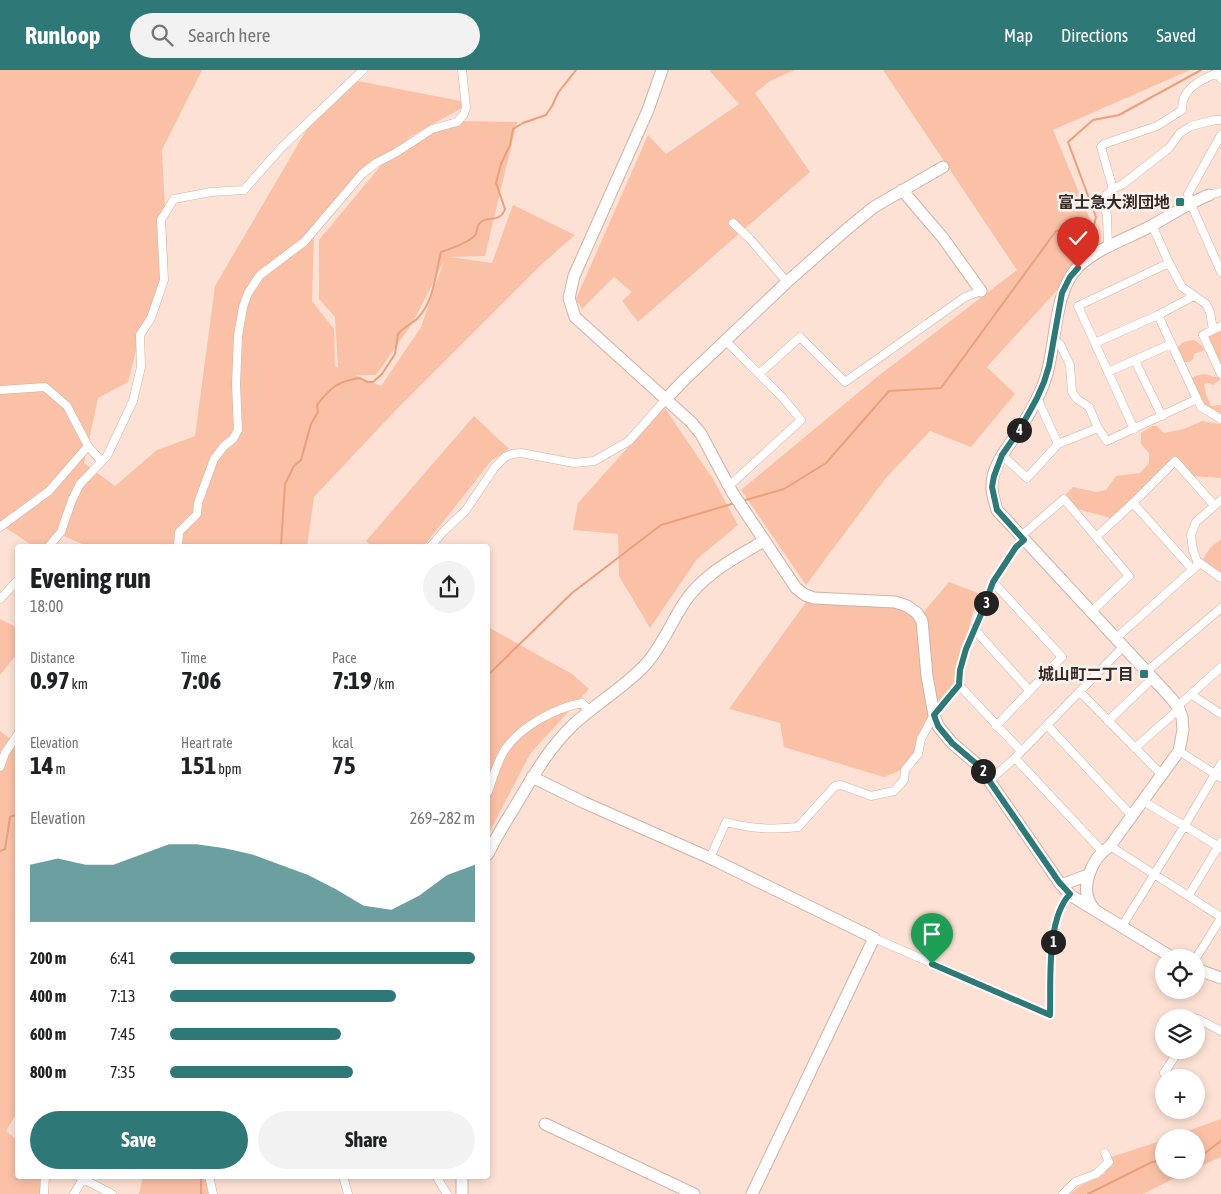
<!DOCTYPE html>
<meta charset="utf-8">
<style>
body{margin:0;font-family:"Asap Condensed","Noto Sans JP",sans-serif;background:#f2f2f2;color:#202124;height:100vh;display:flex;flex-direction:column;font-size:19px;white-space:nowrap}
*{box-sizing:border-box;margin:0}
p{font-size:16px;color:#757577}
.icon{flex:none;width:28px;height:28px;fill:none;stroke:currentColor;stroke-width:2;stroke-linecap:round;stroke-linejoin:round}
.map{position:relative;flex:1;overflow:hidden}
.panel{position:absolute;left:15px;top:474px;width:475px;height:635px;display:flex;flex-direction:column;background:#fff;border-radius:5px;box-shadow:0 2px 8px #0003}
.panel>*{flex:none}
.buttons{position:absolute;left:1155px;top:879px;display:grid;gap:10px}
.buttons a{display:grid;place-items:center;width:50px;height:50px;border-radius:50%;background:#fff;box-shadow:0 2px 8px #0003;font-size:25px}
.pin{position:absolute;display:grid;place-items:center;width:42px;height:42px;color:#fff;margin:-51px -21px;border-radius:50% 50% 50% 0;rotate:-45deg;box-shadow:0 0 5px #0007}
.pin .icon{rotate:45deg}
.km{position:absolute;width:25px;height:25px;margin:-12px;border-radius:50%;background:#222;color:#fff;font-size:14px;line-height:25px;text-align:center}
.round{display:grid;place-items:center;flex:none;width:52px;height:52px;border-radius:26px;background:#f2f2f2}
.summary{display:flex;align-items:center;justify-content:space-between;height:85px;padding:0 15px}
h1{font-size:28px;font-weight:700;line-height:38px}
.metrics{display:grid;grid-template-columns:repeat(3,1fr);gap:8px;height:85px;padding:5px 15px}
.metrics div{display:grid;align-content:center}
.metrics b{font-size:25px;font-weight:700}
.metrics small{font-size:14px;font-weight:400}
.metrics p{font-size:14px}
.chart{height:140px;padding:10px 15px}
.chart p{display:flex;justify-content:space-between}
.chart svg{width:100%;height:90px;margin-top:5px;fill:#2e7878;opacity:.7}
.primary-button{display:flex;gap:10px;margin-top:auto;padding:10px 15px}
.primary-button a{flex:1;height:58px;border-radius:30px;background:#2e7878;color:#fff;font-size:20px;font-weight:700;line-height:58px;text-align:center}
.primary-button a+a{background:#f2f2f2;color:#202124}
ul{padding:0 15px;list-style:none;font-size:16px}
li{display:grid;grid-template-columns:80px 60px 1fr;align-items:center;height:38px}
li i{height:12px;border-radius:6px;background:#2e7878}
header{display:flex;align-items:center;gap:30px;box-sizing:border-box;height:70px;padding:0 25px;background:#2e7878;color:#fff}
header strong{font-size:24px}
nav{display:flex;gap:28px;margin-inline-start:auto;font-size:18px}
.search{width:350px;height:45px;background:#f2f2f2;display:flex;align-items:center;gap:12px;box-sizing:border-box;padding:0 18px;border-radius:28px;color:#757577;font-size:19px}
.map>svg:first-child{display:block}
.green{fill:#fac1a7;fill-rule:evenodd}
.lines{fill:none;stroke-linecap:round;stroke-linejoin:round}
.stream{stroke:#eb9f7d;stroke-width:2}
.street-casing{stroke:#d2b1a3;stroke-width:9}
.secondary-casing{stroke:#d2b1a3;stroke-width:13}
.street{stroke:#fff;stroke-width:8}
.secondary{stroke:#fff;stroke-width:11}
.route-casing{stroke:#fff;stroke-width:10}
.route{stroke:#2e7878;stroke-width:6}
.poi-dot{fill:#2e7878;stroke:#faf3f0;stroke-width:2}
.labels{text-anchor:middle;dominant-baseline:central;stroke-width:5;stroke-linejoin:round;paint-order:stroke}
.poi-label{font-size:16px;font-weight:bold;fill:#362923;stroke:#faf3f0;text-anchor:end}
</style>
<header>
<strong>Runloop</strong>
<div class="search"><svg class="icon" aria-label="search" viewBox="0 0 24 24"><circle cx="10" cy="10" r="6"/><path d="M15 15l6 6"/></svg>Search here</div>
<nav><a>Map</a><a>Directions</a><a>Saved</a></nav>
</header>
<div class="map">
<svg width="1221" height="1124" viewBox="0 0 1221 1124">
<rect width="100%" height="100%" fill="#fde1d4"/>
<!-- green -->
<path class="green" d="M 0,0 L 202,0 L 162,80 L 168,197 L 151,248 L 140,265 L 128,312 L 98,328 L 84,393 L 115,416 L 157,380 L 195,366 L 215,216 L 314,47 L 358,11 L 471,33 L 406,69 L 461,51 L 517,52 L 485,186 L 450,187 L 492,193 L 513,135 L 575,165 L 542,194 L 396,340 L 314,427 L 307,476 L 87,476 L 56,463 L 45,476 L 33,476 L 0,454 ZM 399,74 L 319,170 L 319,229 L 335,247 L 338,298 L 335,296 L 334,259 L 312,231 L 314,161 L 344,124 ZM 444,191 L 421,257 L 381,316 L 355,305 L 376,305 L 413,252 Z
M 709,0 L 795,0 L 770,11 L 755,23 L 810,102 L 638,252 L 622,231 L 632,222 L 614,207 L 582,239 L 576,229 L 648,65 L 666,84 L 739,34 Z
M 883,0 L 1190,0 L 1053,60 L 1100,173 L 987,297 L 1015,324 L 971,377 L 930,361 L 886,408 L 806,515 L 741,420 L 877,307 L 1017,200 Z
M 1220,260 L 1221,262 L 1221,301 L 1205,266 Z
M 1194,270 L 1202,276 L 1204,280 L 1194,284 L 1193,289 L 1189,292 L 1182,292 L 1177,281 C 1179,272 1185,271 1194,270 Z
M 1203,304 C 1208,304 1213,308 1219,307 L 1221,309 L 1213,315 L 1209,313 L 1204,314 L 1206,324 L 1211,336 L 1221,335 L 1221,348 L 1206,341 L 1190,311 L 1193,307 Z
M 664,337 L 713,409 L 738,455 L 697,489 L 650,558 L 619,506 L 618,464 L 573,460 L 578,433 Z
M 474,346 L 509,379 L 491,391 L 424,476 L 372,476 L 366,471 Z
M 1202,351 L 1221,354 L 1221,408 L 1193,406 L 1175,388 L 1142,424 L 1110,448 L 1071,437 L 1066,424 L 1073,417 L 1096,422 L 1106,420 L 1116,406 L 1140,403 L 1149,393 L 1149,383 L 1141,374 L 1141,363 L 1152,356 L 1157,356 L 1164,363 L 1184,359 Z
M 1221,469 L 1221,504 L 1216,501 L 1203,489 L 1210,478 Z
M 949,512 L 978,523 L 955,614 L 929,644 L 918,693 L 884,707 L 784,677 L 780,653 L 729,639 L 806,532 L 884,536 L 922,544 Z
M 0,549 L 18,558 L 17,584 L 0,605 Z
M 488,557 L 572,604 L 589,619 L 530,684 L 488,765 Z
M 0,661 L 13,671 L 18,663 L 18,1041 L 6,1061 L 17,1070 L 18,1106 L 47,1106 L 45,1124 L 0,1124 Z
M 1221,1049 L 1221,1087 L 1196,1098 L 1196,1068 L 1171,1067 Z
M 1164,1070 L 1164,1100 L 1191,1100 L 1143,1124 L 1070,1124 L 1080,1116 L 1104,1104 L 1111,1087 Z
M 143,1106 L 208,1106 L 209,1124 L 139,1124 Z"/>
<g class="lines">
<!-- stream -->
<path class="stream" d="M 742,431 L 784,419 L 826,393 L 889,321 L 941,318 L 1056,161 L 1093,159 L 1096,147 L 1068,72 L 1093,50 L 1119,45 L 1201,0
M 281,476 L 285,414 L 294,396 L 301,390 L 311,354 L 318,342 L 317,335 C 330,318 338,311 360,308 L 367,312 L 373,312 L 382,304 L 395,284 L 398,264 C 403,258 411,254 417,249 C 435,230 435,205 441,182 C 450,179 471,172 476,164 C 477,161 477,155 480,153 C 487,144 499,155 505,139 L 496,113 L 501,94 L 510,75 L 513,59 L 523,53 L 546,45 L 552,36 L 558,23 L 576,0
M 488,605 L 572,523 L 661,455 L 735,433
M 0,781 L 5,779 L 10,747 L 18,744
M 1196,1086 L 1201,1086 L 1221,1071
M 201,1106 L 201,1124
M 1088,1124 L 1152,1092 L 1164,1091"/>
<!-- street casing -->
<g class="street-casing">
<path id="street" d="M 1221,9 L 1217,3 C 1200,10 1181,19 1182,40 L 1157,56 L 1104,74 L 1101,77 L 1113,119 L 1123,114 L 1169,78 L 1180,63 L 1191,56 L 1215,50 L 1221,50
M 1221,65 L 1188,124 L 1190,132 L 1221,202
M 1209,125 L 1221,122
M 733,153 L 750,169 L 787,212
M 1152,155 L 1169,193 L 1182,217 L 1206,234 L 1210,242 L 1213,260
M 1108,178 L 1107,145 L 1103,134 L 1104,127 L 1113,119
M 1158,245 L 1197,329
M 1221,256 L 1203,265 L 1221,304
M 725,270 L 782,327 L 801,350 L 729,416
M 1054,270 L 1060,274 L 1070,295 L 1072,322 L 1077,329 L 1089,337 L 1098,358 L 1107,371 L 1197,329 L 1201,337 L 1221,349
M 1095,273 L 1158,245 L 1194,226
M 1135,291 L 1162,346
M 1108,302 L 1171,274
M 759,304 L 800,267 L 845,312 L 965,227 L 981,221
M 0,320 L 45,317 L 67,336 L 88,376 L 49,421 L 0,457
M 1037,328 L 1058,374
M 1134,359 L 1078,236 L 1169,193
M 88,376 L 101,391
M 1002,385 L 1027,408 L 1058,374 L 1098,358
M 1221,430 L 1196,452 L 1191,465 L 1193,480 L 1197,491 L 1221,508
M 1133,433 L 1193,500
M 1021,466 L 1064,429 L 1129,506 L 1091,542
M 1097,466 L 1133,433 L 1175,391 L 1214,435
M 49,476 L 61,462 L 72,430 L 80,414 L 107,386 L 133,331 L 141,297 L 140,265 L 151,248 L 164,210 L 161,150 L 174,129 L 211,122 L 244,120 L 281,78 L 363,0
M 178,476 L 179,462 L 197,444 L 198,433 L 214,389 L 224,376 L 233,369 L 238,360 L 236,314 L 238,266 L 243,237 L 248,223 L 260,205 L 304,172 L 362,104 L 376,93 L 397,82 L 432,59 L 457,52 L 464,44 L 466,37 L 462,0
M 431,476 L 444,461 L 466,440 L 495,397 L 505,387 L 512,384 L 521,383 L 574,393 L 594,391 L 629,371 L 666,329
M 993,512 L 1062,587 L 996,656
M 0,529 L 18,510
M 975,560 L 1029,620
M 1115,569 L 1200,493
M 1146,602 L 1221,538
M 959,615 L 1021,681
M 1080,622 L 1161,704
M 1192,625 L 1221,644
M 1178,636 L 1221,597
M 1108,651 L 1152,609
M 1047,655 L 1131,745
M 1135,678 L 1179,639
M 1179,681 L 1221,708
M 1015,688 L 1102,781
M 0,697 L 5,683 L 18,664
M 989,711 L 1015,688 L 1123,577
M 488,722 C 493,708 497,691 506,678 C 522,656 555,638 582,633 L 589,641
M 1143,731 L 1221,778
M 1110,776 L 1221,847
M 710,788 L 726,752 C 750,759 773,760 798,757 L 835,716 L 841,715 L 871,726 L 894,721 L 904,710 L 905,700 L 918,684 L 921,669 L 934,645 L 959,615 L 960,600 L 966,579 L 982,543 L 993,512 L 1016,477 L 1024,470
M 1189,825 L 1221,772
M 1122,856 L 1185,755 L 1221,694
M 874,868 L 1050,945 C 1051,912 1046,849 1070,825
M 1196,888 L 1221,848
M 1196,952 L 1198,949 L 1221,961
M 1164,1003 L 1179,980
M 209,1106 L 213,1124
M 343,1106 L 348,1124
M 436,1106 L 447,1124
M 83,1109 L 112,1124
M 44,1124 L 45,1106
M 74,1124 L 83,1109 L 77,1106
M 1063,1124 L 1075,1112 L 1096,1104 L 1109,1092 L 1105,1083"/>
</g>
<!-- secondary casing -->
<g class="secondary-casing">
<path id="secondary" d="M 662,0 L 648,40 L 574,206 L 569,228 L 575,247 L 691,352 L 701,364 L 732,422 L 796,518 L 805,525 L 814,528 L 895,532 L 907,536 L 917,543 L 922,551 L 927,606 L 934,645 L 938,656 L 952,673 L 979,696 L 1059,812 L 1070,825 L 1173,888
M 902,120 L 943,168 L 981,221
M 666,329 L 684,310 L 787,212 L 847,159 L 874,137 L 943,97
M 532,707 L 585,733 L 710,788 L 874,868 L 752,1124
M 488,784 C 496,767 506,751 516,735 C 533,706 549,678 573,655 C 596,633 624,618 646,594 C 662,576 671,553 684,533 C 703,504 735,488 764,471
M 1061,815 L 1088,805
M 1095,840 C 1077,821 1091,789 1110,776 L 1179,681 L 1183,660 L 1182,647 L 1179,639 L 1172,629 L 997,440 C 995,433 992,425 992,418 C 991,394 1010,376 1021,357 C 1030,343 1038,329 1044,313 C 1057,279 1052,225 1077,198 C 1095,179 1129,168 1153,155 C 1172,144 1189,133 1209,125
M 1196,899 L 1221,908
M 545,1054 L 694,1124
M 462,1124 L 462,1106"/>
</g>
<!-- street -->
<use href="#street" class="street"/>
<!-- secondary -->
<use href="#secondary" class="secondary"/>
</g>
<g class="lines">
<!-- route casing -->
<g class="route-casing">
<path id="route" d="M 932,894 L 1050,945 C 1051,912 1046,849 1070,824 L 1059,812 L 979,696 L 952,673 L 938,656 L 934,645 L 959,615 L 960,600 L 966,579 L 982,542 L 993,512 L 1016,477 L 1024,470 L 997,440 L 992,417 L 994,406 L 1002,385 L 1020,359 L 1037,328 L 1044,312 L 1049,296 L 1062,223 L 1070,207 L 1078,198"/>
</g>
<!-- route -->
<use href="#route" class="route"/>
</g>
<!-- markers -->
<g class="poi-dot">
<rect x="1175" y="127" width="10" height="10" rx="2.5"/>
<rect x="1139" y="599" width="10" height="10" rx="2.5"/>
</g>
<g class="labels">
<!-- poi labels -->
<g class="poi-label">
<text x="1170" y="132">富士急大渕団地</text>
<text x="1134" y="604">城山町二丁目</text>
</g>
</g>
</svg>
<div class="buttons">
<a><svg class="icon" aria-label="locate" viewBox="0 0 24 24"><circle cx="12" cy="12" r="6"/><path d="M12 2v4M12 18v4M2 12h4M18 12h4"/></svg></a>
<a><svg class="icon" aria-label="layers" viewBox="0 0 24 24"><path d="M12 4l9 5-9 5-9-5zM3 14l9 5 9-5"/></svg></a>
<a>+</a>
<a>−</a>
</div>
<div class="pin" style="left:932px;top:894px;background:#1e9e55"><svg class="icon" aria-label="arrive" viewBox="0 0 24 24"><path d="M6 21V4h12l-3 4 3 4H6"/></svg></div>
<div class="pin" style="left:1078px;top:198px;background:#d93025"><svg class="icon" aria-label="check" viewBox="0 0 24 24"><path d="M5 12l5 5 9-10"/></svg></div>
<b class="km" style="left:1053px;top:872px">1</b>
<b class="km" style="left:983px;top:701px">2</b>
<b class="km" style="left:986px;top:533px">3</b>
<b class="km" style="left:1019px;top:360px">4</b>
<section class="panel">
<div class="summary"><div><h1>Evening run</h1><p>18:00</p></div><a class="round"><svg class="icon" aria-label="share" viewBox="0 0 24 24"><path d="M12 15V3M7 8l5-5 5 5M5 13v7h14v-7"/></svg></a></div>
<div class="metrics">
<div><p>Distance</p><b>0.97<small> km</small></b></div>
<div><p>Time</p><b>7:06</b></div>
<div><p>Pace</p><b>7:19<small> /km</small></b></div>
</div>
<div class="metrics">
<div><p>Elevation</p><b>14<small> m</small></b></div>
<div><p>Heart rate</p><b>151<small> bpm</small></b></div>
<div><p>kcal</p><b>75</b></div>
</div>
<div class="chart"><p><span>Elevation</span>269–282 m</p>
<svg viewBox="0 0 160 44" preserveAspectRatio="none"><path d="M0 44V16L10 13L20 16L30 16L40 11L50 6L60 6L70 8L80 11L90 16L100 21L110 28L120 36L130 38L140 31L150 21L160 16V44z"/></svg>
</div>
<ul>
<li><b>200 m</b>6:41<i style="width:100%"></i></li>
<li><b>400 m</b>7:13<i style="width:74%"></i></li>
<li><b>600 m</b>7:45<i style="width:56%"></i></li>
<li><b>800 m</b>7:35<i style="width:60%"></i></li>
</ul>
<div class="primary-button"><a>Save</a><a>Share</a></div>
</section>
</div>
